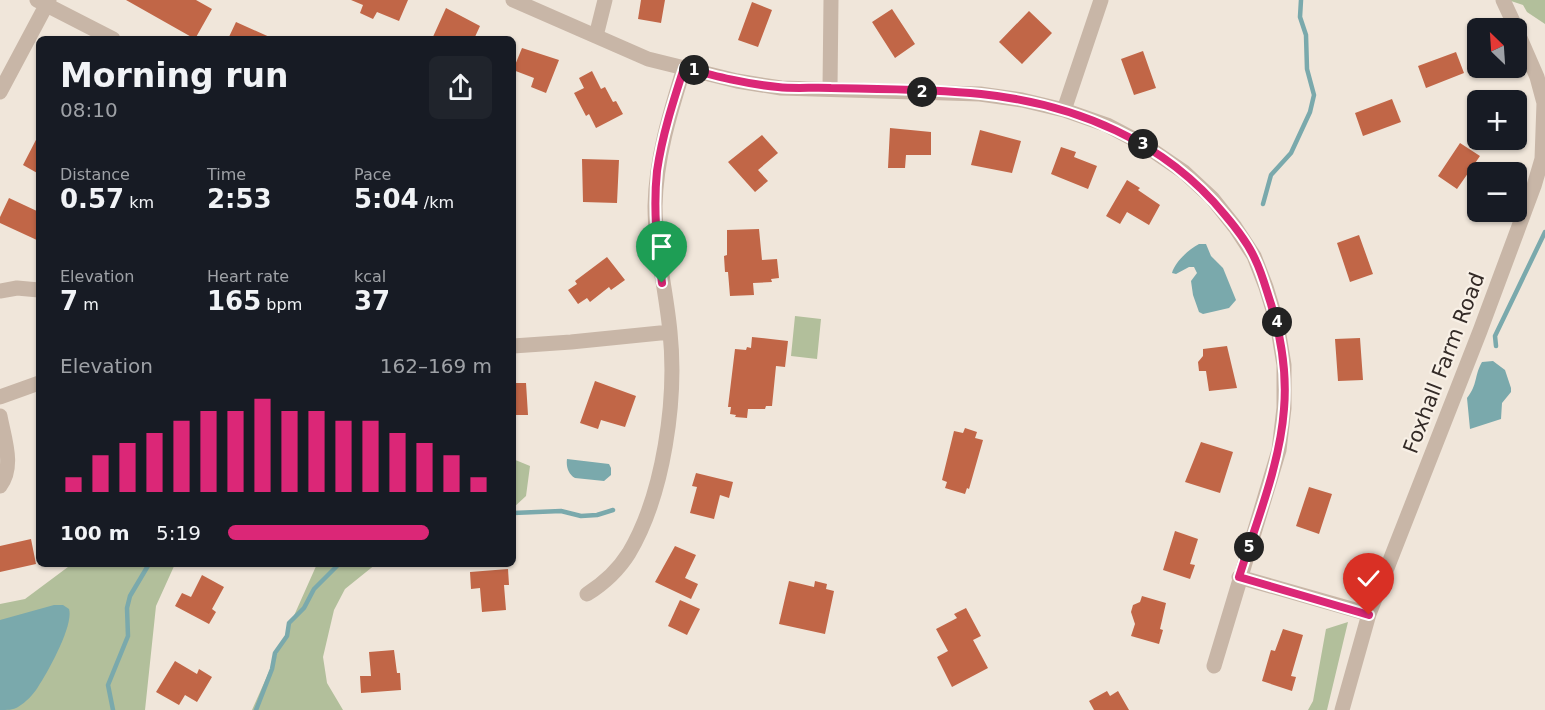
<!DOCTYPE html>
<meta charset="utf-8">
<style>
body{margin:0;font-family:"DejaVu Sans",sans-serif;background:#20242c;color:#f1f3f6;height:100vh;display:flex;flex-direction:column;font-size:22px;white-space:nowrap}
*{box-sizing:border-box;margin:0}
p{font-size:20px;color:#9ea1a6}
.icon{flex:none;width:33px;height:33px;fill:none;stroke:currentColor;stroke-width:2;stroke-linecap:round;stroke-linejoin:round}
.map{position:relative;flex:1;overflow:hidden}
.panel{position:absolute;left:36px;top:36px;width:480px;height:531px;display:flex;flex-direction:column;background:#171b24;border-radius:9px;box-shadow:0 2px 4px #0004}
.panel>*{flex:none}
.needle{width:39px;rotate:335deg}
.tools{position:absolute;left:1467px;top:18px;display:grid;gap:12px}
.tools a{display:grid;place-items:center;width:60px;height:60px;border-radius:9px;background:#171b24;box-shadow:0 2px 4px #0004;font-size:30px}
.pin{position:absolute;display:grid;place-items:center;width:51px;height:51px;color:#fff;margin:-62px -26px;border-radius:50% 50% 50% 0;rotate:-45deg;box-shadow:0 0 6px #0007}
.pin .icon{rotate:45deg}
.km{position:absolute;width:30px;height:30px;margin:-15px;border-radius:50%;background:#222;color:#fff;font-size:16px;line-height:30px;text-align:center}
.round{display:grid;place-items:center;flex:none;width:63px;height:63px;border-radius:9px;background:#20242c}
.overview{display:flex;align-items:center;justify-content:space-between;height:102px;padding:0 24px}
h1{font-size:33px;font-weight:600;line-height:45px}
.figures{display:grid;grid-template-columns:repeat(3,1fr);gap:9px;height:102px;padding:6px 24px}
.figures div{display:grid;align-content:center}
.figures b{font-size:26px;font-weight:600}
.figures small{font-size:16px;font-weight:400}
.figures p{font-size:16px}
.chart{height:168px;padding:12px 24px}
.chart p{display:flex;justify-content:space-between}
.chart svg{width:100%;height:108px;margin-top:6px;stroke:#db2777;stroke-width:6}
ul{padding:0 24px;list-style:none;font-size:20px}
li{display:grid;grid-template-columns:96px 72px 1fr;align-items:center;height:45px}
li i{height:15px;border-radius:8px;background:#db2777}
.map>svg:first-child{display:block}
.green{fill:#b2bf9b}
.water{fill:#7aa9ac}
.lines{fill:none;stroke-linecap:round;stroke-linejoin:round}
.stream{stroke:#7aa9ac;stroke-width:4.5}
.building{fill:#c16647}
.minor{stroke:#c8b6a7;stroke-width:15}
.route-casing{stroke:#fff;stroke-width:12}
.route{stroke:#db2777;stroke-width:8}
.labels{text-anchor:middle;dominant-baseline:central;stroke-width:4.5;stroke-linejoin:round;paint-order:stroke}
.street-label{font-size:21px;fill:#342b27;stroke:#f8f0e6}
</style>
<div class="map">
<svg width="1545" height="710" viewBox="0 0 1545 710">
<rect width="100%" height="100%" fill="#f0e6da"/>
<!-- green -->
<path class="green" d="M 1508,0 L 1545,0 L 1545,24 L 1527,12 L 1523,5 Z
M 795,316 L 821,319 L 817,359 L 791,356 Z
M 513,459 L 530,466 L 526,496 L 513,508 Z
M 72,564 L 175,564 L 156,606 L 145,710 L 0,710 L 0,604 L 25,599 Z
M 317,564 L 376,564 L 345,589 L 334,610 L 323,657 L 327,683 L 343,710 L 252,710 Z
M 1348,622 L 1327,710 L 1308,710 L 1313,701 L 1326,629 Z"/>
<!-- water -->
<path class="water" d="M 1199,244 L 1206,244 L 1211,256 L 1223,268 L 1236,300 L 1229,308 L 1203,314 L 1199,312 L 1193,295 L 1191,281 L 1197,273 L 1194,267 L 1189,267 L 1176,274 L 1172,273 C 1175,262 1189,249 1199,244 Z
M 1493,361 L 1505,370 L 1511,388 L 1511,392 L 1502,403 L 1501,419 L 1470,429 L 1467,398 C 1478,384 1474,376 1482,362 Z
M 567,459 L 609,464 L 611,468 L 611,475 L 604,481 L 575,478 C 568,474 566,466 567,459 Z
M 54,605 L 63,605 L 69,609 C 74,625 48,672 38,687 C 33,695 26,702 18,707 C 13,710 7,710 0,710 L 0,620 Z"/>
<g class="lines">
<!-- stream -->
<path class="stream" d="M 1263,204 L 1271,175 L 1291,153 L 1310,112 L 1314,95 L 1307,69 L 1306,35 L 1300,17 L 1301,0
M 1496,346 L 1495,336 L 1545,232
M 513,513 L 561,511 L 581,516 L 597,515 L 613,510
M 113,710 L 108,685 L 128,636 L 127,608 L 130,596 L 149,564
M 256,710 L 272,669 L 275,653 L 287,636 L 289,623 L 304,608 L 314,589 L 339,564"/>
</g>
<!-- building -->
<path class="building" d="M 126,0 L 196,0 L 212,9 L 195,39 Z
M 351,0 L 408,0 L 399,21 L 377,12 L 373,19 L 360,13 L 363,5 Z
M 641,0 L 665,0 L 661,23 L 638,19 Z
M 752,2 L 772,10 L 758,47 L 738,40 Z
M 446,8 L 480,26 L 474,39 L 432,39 Z
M 892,9 L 915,44 L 895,58 L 872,22 Z
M 1029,11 L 1052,33 L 1022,64 L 999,42 Z
M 236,22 L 274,39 L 228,39 Z
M 522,48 L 559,60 L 546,93 L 531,87 L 534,78 L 513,70 Z
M 1143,51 L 1156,88 L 1134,95 L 1121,59 Z
M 1456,52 L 1464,73 L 1426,88 L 1418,66 Z
M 592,71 L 601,89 L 605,87 L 613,102 L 616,101 L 623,114 L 596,128 L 589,114 L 586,116 L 574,93 L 584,88 L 579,78 Z
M 1392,99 L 1401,122 L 1363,136 L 1355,113 Z
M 890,128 L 931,132 L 931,155 L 906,155 L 905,168 L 888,168 Z
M 980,130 L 1021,141 L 1012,173 L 971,165 Z
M 39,134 L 39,174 L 23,165 Z
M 762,135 L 778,153 L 758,170 L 768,181 L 755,192 L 728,162 Z
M 1460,143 L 1480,156 L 1457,189 L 1438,176 Z
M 1061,147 L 1076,152 L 1074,157 L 1097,166 L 1088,189 L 1051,174 Z
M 582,159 L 619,160 L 617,203 L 583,202 Z
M 1127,180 L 1140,188 L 1138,190 L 1160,205 L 1149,225 L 1127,212 L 1120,224 L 1106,216 Z
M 9,198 L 39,212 L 39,241 L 0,223 L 0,217 Z
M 759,229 L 762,260 L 777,259 L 779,278 L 771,279 L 772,282 L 753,283 L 754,295 L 730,296 L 728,272 L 725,272 L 724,256 L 727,255 L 727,230 Z
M 1359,235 L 1373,274 L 1350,282 L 1337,243 Z
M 607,257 L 625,280 L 611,290 L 609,287 L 590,302 L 587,298 L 578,304 L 568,290 L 577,284 L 575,281 Z
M 752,337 L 788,341 L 785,367 L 776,366 L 772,406 L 766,406 L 765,409 L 748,409 L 747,418 L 735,417 L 736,415 L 730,414 L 731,407 L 728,407 L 735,349 L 746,350 L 747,347 L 751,348 Z
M 1360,338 L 1363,380 L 1338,381 L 1335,339 Z
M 1227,346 L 1237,388 L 1209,391 L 1206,371 L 1199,371 L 1198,362 L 1203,356 L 1203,349 Z
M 595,381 L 636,396 L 625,427 L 601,420 L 598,429 L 580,423 Z
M 513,383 L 526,383 L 528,415 L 513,415 Z
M 965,428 L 977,432 L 975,438 L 983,440 L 969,489 L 967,488 L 965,494 L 945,488 L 947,482 L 942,480 L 954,431 L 963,433 Z
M 1201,442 L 1233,452 L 1220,493 L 1185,482 Z
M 696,473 L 733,482 L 729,498 L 720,495 L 714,519 L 690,513 L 697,487 L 692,486 Z
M 1309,487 L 1332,494 L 1319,534 L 1296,526 Z
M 1175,531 L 1198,539 L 1190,564 L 1195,565 L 1190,579 L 1163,570 Z
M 31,539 L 36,564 L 0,572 L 0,546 Z
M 675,546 L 696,555 L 685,578 L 698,584 L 691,599 L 655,582 Z
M 508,569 L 509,585 L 504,585 L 506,610 L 482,612 L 480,588 L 471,589 L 470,572 Z
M 202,575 L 224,587 L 212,609 L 216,612 L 209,624 L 175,606 L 182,593 L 191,597 Z
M 789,581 L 814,587 L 815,581 L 827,584 L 826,589 L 834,591 L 825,634 L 779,624 Z
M 1142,596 L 1166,603 L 1160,629 L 1163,630 L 1159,644 L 1131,636 L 1135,624 L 1131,612 L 1133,605 L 1140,602 Z
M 680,600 L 700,609 L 687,635 L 668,626 Z
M 966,608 L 981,636 L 973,640 L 988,668 L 952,687 L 937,657 L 948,651 L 936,629 L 957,618 L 954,614 Z
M 1283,629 L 1303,635 L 1291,676 L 1296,677 L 1292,691 L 1262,681 L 1271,650 L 1275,651 Z
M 394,650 L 397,673 L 400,673 L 401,690 L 361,693 L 360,676 L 371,676 L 369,652 Z
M 175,661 L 197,674 L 199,669 L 212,677 L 197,702 L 185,695 L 179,705 L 156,692 Z
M 1107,691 L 1110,696 L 1118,691 L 1129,710 L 1094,710 L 1089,701 Z"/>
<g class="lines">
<!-- minor -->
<path class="minor" d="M 37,0 L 113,39
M 513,0 L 648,59 L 737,81 L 781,88 L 980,94 L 1022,100 L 1064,110 L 1107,125 L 1143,144 L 1184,172 L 1212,198 L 1235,227 L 1254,256 L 1266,287 L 1277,323 L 1284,365 L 1284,408 L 1279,450 L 1214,666
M 1503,0 L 1516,28
M 596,36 L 605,0
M 830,88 L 831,0
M 0,92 L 49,0
M 1064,110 L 1101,0
M 0,291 L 17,288 L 39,290
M 513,346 L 571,342 L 670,332
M 0,397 L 39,383
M 0,416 C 4,438 15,467 0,486
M 1239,577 L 1369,614
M 587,594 C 603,584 619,569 629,553 C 664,494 677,399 670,332 C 666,289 655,249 655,206 C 656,158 670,113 684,68
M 1342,710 L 1369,614 L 1480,331 L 1534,186 L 1542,159 L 1544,103 L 1537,77 L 1516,29"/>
</g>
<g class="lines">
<!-- route casing -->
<g class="route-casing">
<path id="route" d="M 662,283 C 657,246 653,209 657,171 C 662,136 673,102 684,68 C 715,76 746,84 778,87 C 795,89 814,87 831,88 C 879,89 933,89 981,94 C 1075,104 1165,141 1225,215 C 1236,228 1248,243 1255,259 C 1262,273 1266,289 1271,304 C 1281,337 1287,374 1284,409 C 1280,465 1256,523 1239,577 L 1369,615"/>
</g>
<!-- route -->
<use href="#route" class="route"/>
</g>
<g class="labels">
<!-- street labels -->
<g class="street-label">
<text transform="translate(1444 363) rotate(-69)">Foxhall Farm Road</text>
</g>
</g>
</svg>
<div class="tools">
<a><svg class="needle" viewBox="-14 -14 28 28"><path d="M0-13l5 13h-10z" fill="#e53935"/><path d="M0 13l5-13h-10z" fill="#9ea1a6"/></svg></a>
<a>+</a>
<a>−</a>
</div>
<div class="pin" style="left:662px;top:283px;background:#1e9e55"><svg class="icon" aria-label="arrive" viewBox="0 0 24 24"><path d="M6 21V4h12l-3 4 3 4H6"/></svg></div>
<div class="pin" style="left:1369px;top:615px;background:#d93025"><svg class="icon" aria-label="check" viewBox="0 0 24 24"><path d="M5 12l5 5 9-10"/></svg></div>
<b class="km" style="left:694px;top:70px">1</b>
<b class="km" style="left:922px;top:92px">2</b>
<b class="km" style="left:1143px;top:144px">3</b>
<b class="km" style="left:1277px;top:322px">4</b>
<b class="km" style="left:1249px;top:547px">5</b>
<section class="panel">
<div class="overview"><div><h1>Morning run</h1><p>08:10</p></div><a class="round"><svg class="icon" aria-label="share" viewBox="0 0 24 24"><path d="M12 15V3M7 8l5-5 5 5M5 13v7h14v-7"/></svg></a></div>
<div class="figures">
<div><p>Distance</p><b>0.57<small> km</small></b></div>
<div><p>Time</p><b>2:53</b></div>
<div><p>Pace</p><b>5:04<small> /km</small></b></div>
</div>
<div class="figures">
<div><p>Elevation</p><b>7<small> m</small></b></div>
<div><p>Heart rate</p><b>165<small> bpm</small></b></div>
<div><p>kcal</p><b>37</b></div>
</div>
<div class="chart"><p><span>Elevation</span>162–169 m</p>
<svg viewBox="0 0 160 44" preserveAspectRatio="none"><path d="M5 44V38M15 44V29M25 44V24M35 44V20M45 44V15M55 44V11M65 44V11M75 44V6M85 44V11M95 44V11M105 44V15M115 44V15M125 44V20M135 44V24M145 44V29M155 44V38"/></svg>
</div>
<ul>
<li><b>100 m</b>5:19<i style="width:76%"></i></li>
</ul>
</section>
</div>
